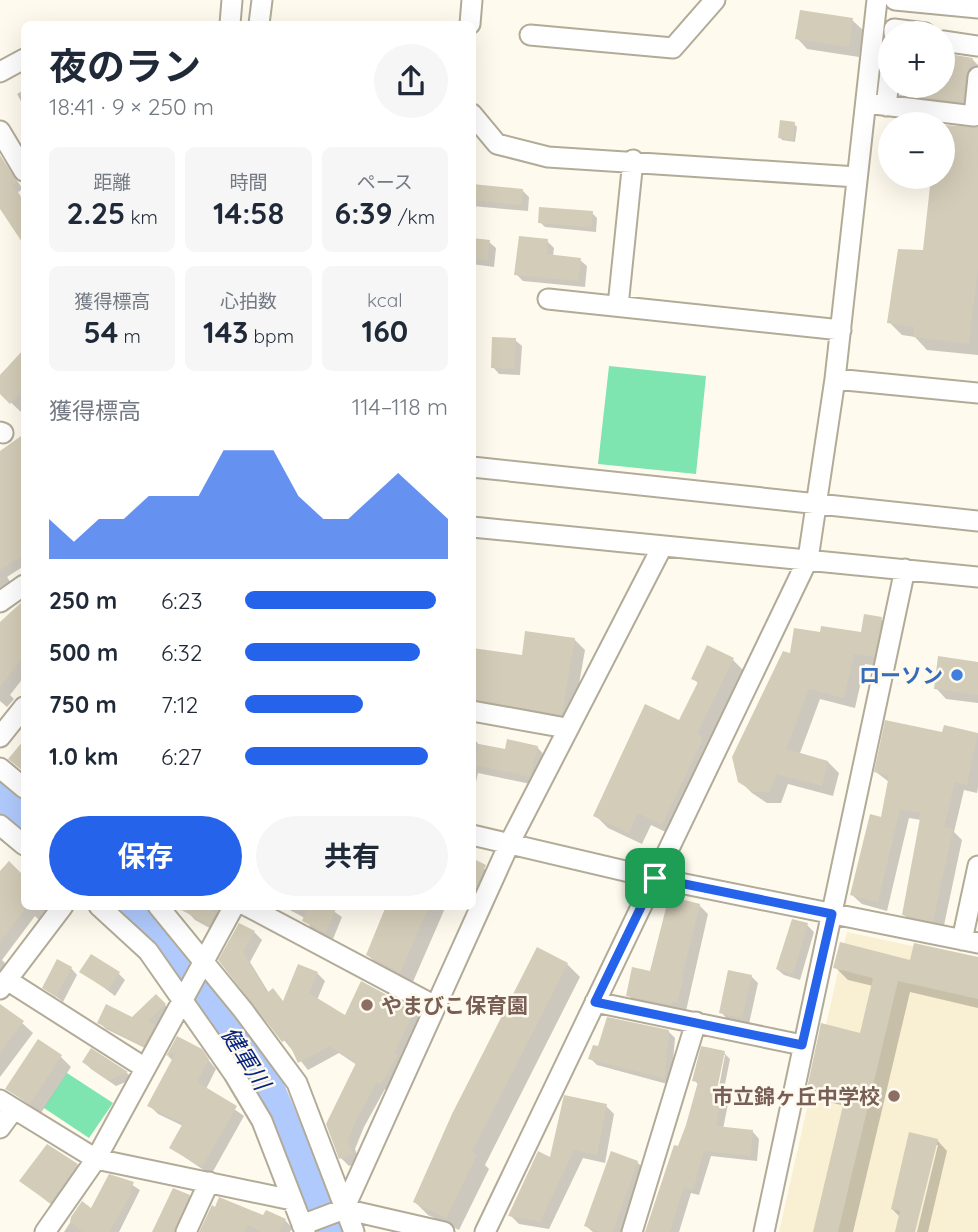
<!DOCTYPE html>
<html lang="ja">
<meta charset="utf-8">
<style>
body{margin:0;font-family:Quicksand,"Noto Sans JP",sans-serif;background:#f6f6f7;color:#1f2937;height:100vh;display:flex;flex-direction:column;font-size:26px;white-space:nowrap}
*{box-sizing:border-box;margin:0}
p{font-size:23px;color:#747a83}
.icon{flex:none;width:38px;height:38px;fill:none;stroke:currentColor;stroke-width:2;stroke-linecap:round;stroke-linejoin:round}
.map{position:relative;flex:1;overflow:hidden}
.side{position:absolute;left:21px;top:21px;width:455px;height:889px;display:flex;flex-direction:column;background:#fff;border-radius:10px;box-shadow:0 7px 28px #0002}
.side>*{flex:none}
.controls{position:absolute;left:878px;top:21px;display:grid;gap:14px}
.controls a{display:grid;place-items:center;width:77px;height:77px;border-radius:50%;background:#fff;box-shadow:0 7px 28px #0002;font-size:35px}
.pin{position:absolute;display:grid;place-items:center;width:60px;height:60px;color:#fff;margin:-30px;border-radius:14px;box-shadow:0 4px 10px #0006}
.round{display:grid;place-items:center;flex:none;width:74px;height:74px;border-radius:37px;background:#f6f6f7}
.head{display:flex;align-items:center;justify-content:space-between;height:119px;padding:0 28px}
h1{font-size:38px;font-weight:700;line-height:52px}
.figures{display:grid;grid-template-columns:repeat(3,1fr);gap:10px;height:119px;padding:7px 28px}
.figures div{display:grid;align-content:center;border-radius:10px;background:#f6f6f7;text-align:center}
.figures b{font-size:30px;font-weight:700}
.figures small{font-size:19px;font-weight:400}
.figures p{font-size:19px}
.chart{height:196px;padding:14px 28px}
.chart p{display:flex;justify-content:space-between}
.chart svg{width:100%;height:126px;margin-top:7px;fill:#2563eb;opacity:.7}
.action{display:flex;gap:14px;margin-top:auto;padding:14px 28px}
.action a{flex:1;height:80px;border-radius:42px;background:#2563eb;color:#fff;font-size:28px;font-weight:700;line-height:80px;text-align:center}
.action a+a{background:#f6f6f7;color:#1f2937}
ul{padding:0 28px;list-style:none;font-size:23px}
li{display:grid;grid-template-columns:112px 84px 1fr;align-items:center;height:52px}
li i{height:18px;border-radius:9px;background:#2563eb}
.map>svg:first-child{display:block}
.built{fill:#f9efd3}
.green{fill:#7ee5b1}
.water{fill:#b0cafd}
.shadow{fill:#0003;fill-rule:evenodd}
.building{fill:#d3ccb8}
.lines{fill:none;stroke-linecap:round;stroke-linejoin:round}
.minor-casing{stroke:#b2ab98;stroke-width:23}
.minor{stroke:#fff;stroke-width:19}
.route-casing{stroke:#fff;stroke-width:14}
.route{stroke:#2563eb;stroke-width:9}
.shop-dot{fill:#3f7fe0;stroke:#fffaee;stroke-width:2.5}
.education-dot{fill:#8d6e63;stroke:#fffaee;stroke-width:2.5}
.labels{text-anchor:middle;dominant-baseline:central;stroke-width:5;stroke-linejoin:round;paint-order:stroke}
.shop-label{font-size:21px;font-weight:bold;fill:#366cbe;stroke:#fffaee;text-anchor:end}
.education-label{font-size:21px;font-weight:bold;fill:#785e54;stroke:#fffaee;text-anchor:start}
.water-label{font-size:23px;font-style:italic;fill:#052481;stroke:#fffaee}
</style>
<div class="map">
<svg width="978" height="1232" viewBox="0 0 978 1232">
<rect width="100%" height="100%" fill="#fffaee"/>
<!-- built -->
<path class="built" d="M 847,932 L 978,960 L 978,1232 L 779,1232 Z"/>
<!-- green -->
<path class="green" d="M 609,366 L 706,376 L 696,474 L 598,464 Z
M 67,1073 L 113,1103 L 89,1138 L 44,1108 Z"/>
<!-- water -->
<path class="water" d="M 0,780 L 24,796 L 24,839 L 0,817 Z
M 106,907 L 150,907 L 276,1065 L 347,1232 L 313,1232 L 267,1126 Z"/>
<!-- shadow -->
<path class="shadow" d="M 852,20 L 863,30 L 859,57 L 807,49 L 797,38 Z
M 972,59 L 978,65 L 973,112 L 912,104 L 902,94 L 903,86 L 943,86 Z
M 24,90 L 24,107 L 17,94 Z
M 794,124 L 797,127 L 795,142 L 782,140 L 780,137 Z
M 978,129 L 978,355 L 927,350 L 915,337 L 902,335 L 889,322 L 924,252 L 933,177 L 943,177 Z
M 2,160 L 23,189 L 18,192 L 24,202 L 24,242 L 0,206 Z
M 472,185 L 522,190 L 529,197 L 528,211 L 472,206 Z
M 592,213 L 597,218 L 596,232 L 545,227 L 540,222 Z
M 472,240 L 489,242 L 496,248 L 494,267 L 472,264 Z
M 547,241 L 554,248 L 553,256 L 580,260 L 587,266 L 585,287 L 523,281 L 516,274 Z
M 515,340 L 522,346 L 520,375 L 499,374 L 493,367 Z
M 19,357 L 24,358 L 24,410 L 22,413 L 0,392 L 0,378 Z
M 24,434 L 24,566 L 7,577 L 11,583 L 0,591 L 0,452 Z
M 24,602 L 24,677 L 10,695 L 14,699 L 7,707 L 0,701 L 0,625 Z
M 881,619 L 893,630 L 885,667 L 865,664 L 855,708 L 820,699 L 800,753 L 828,762 L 839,773 L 833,796 L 788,784 L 781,803 L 767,803 L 752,793 L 740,781 L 791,655 L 821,634 L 862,634 Z
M 574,639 L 585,650 L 572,724 L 472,716 L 472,649 L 523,657 Z
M 733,660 L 746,673 L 676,837 L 651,825 L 642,844 L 608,828 L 595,815 L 680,722 L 699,684 L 693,678 Z
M 978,663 L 978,703 L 946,699 L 936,688 Z
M 945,727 L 978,734 L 978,787 L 977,793 L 964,790 L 954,832 L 962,840 L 943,930 L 914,924 L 904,915 L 921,820 L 909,818 L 887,911 L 862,904 L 852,895 L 882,819 L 889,782 L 876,772 L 944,734 Z
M 472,736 L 480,746 L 506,751 L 537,747 L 547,758 L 540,786 L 478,773 L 472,800 Z
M 472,860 L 498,879 L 472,905 Z
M 9,864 L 24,878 L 24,906 L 54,906 L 45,926 L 35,916 L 2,960 L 8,966 L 0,976 L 0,873 Z
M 699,905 L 708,914 L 686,1011 L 681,1009 L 680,1013 L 637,1004 L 628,995 L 652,973 Z
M 182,906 L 221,906 L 216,916 L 223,922 L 217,932 L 195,920 Z
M 282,906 L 326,906 L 342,917 L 333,939 L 311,928 L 305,918 Z
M 387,906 L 446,906 L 412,984 L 380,967 L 368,955 Z
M 807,925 L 814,932 L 800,980 L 784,975 L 777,969 Z
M 254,932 L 262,940 L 250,962 L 269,993 L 284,1003 L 317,973 L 325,981 L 317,1000 L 345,1018 L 414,1011 L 422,1019 L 390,1091 L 385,1089 L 364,1127 L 355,1149 L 360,1163 L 349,1166 L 341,1158 L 357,1065 L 339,1053 L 308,1070 L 220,960 Z
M 978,959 L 978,1008 L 910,992 L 853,1232 L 815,1232 L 845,1106 L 821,1100 L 809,1088 L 861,1035 L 873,986 L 848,980 L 835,967 Z
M 567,964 L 580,977 L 485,1165 L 489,1169 L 459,1230 L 428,1215 L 415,1202 Z
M 71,968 L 77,975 L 63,1002 L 44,987 Z
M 82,971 L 119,974 L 125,980 L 115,996 Z
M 751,976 L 758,983 L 749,1024 L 727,1019 L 721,1012 Z
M 156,996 L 171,1011 L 155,1027 L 161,1033 L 151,1051 L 106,1029 L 99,1022 L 132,1019 Z
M 0,1017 L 22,1023 L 33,1033 L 0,1077 Z
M 668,1031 L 675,1038 L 671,1085 L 597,1065 L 590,1058 Z
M 178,1039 L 201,1051 L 216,1069 L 206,1089 L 244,1116 L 211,1175 L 171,1148 L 183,1126 L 158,1114 L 150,1106 L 173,1061 L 168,1056 Z
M 92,1051 L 127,1073 L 133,1079 L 116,1086 L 91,1069 L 84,1062 Z
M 724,1053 L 730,1059 L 722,1099 L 728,1104 L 723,1129 L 753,1132 L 759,1139 L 757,1161 L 711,1156 L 699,1195 L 691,1193 L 679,1232 L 647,1232 L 679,1148 L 699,1085 L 694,1080 ZM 722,1055 L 725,1055 L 716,1103 L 713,1102 Z
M 60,1056 L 71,1067 L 41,1113 L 7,1089 Z
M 606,1106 L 614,1114 L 605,1163 L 583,1158 L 549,1229 L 519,1224 L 510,1215 L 551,1159 Z
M 937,1140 L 947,1151 L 928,1232 L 917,1232 L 938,1145 L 934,1145 L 914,1232 L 897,1232 L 900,1217 L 892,1209 Z
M 637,1162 L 644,1169 L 622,1232 L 593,1232 L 586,1226 Z
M 77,1165 L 87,1176 L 61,1212 L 21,1181 Z
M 123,1179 L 140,1190 L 119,1232 L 64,1232 L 82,1204 L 91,1210 Z
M 189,1196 L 199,1207 L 187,1232 L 154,1232 Z
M 264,1217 L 285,1220 L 292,1228 L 290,1232 L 207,1232 Z"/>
<!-- building -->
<path class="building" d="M 800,10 L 853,18 L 849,47 L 795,39 Z
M 943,53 L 973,58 L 966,76 L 963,102 L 900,95 L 901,86 L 943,86 Z
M 780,120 L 795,122 L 793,140 L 778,138 Z
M 943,125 L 978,127 L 978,267 L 969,344 L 913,337 L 914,327 L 887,323 L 898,249 L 923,250 L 931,177 L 943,177 Z
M 0,155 L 18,182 L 13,185 L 24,204 L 24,245 L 0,209 Z
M 472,184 L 523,189 L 521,205 L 472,200 Z
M 539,207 L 593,211 L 591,227 L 538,223 Z
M 519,236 L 548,239 L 547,254 L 581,258 L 578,281 L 514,275 Z
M 472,238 L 490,240 L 487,261 L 472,259 Z
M 492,337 L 516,338 L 514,369 L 491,368 Z
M 24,349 L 24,389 L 10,404 L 0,394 L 0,375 Z
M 24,434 L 24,555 L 0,570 L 0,451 Z
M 24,600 L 24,656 L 0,687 L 0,622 Z
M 864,614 L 882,617 L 874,657 L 854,654 L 844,698 L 809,689 L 786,749 L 828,761 L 822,786 L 776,774 L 770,792 L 754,792 L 738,782 L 732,757 L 783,651 L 790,653 L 794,628 L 820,632 L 821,626 L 861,632 Z
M 525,631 L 575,638 L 562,715 L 472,699 L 472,648 L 522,655 Z
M 707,645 L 734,658 L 698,732 L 703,739 L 662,825 L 638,813 L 629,833 L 593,816 L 645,704 L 679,720 L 698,682 L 691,679 Z
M 938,656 L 978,662 L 978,695 L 934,689 Z
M 885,720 L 942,732 L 944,725 L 978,733 L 967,785 L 955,782 L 944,827 L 953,829 L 933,922 L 902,915 L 921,813 L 900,809 L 878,902 L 850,895 L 870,814 L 881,817 L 889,775 L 874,772 Z
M 507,739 L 538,746 L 530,777 L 475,765 L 479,744 L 505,749 Z
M 24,740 L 24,772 L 8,759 Z
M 472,858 L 486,865 L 472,895 Z
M 9,861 L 24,876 L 24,910 L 0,942 L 0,871 Z
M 669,896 L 700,904 L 682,976 L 684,977 L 677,1003 L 673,1001 L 672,1005 L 626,996 L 632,967 L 650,971 Z
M 174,906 L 203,906 L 216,913 L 209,925 Z
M 308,906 L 337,906 L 326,933 L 302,921 Z
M 386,906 L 429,906 L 400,973 L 366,955 Z
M 792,919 L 808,923 L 793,974 L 776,969 Z
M 239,923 L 255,931 L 243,952 L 267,993 L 273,988 L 283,1001 L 298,964 L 318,972 L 309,993 L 345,1015 L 361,981 L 415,1010 L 394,1054 L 398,1055 L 381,1084 L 377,1082 L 357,1119 L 348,1140 L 353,1154 L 339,1159 L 326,1124 L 356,1063 L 330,1046 L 298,1063 L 287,1039 L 282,1042 L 218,960 Z
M 840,942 L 910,960 L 914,943 L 978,957 L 978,999 L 898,981 L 838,1232 L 813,1232 L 845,1097 L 807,1088 L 821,1023 L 860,1033 L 873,978 L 833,968 Z
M 537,947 L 568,963 L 472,1152 L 477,1155 L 446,1218 L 413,1202 L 452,1114 Z
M 91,954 L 120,972 L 108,990 L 79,972 Z
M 57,959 L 72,967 L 56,997 L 42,988 Z
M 728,970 L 752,975 L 742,1018 L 719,1013 Z
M 156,994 L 166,1004 L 148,1021 L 155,1025 L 144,1046 L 97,1023 L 106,1004 L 132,1017 Z
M 0,1004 L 24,1021 L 0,1053 Z
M 607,1017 L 669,1030 L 665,1079 L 588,1059 L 593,1045 L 598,1046 Z
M 177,1036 L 202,1049 L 209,1059 L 197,1082 L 237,1106 L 202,1167 L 169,1148 L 183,1123 L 147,1106 L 176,1052 L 166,1056 Z
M 38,1039 L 62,1055 L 30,1104 L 5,1089 Z
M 701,1046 L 725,1051 L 716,1094 L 722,1096 L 716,1126 L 753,1130 L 751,1156 L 704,1151 L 693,1190 L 684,1187 L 670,1232 L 645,1232 L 674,1145 L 678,1146 L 686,1125 L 698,1082 L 692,1081 Z
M 91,1048 L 128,1072 L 109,1080 L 82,1062 Z
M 564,1095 L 607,1104 L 597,1155 L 574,1150 L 540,1222 L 508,1216 L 538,1151 L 550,1157 Z
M 909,1132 L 938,1139 L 915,1232 L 895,1232 L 900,1211 L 891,1209 Z
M 47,1144 L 78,1164 L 50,1203 L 19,1181 Z
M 611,1151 L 638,1161 L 613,1232 L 601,1232 L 584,1226 Z
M 109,1174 L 134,1182 L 129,1193 L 131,1194 L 109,1232 L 83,1232 L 70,1222 L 71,1217 L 82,1201 L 91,1208 Z
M 173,1188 L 190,1195 L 174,1232 L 152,1232 Z
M 219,1197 L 263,1215 L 266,1210 L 286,1219 L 279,1232 L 262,1232 L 248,1225 L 245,1232 L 199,1232 L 212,1205 L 215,1207 Z"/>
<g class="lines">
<!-- minor casing -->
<g class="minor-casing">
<path id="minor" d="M 895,0 L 978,8
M 230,24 L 232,0
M 259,24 L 262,0
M 470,24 L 472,0
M 894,33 L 894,29 L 925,33
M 530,35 L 673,48 L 715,0
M 943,41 L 978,46
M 0,72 L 24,59
M 866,103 L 974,116 L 978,77
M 886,106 L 891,64
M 472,114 L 497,144 L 548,157 L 857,177
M 0,131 L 24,171
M 548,299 L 841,330
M 618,306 L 633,160
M 835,379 L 978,393
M 0,432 L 3,433
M 472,467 L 978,521
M 472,527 L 978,577
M 0,602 L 24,585
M 472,711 L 566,728
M 0,737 L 24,707
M 0,768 L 24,788
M 0,825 L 24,845
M 472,835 L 655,878 L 978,943
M 99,906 L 148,951 L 234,1074 L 262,1121 L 305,1232
M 158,906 L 243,1010 L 297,1083 L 354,1232
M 247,906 L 435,1006
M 962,940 L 978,866
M 7,980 L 145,1068
M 0,989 L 63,906
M 595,1002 L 802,1045
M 0,1100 L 96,1159 L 292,1200
M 0,1128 L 14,1109
M 344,1209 L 510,842 L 662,547
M 302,1225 L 344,1209 L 444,1232
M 45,1232 L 96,1159 L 234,906
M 186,1232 L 209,1182
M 485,1232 L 808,559 L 835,379 L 877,0
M 632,1232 L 696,1022
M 764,1232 L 905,569"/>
</g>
<!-- minor -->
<use href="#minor" class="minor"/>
</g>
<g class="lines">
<!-- route casing -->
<g class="route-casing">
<path id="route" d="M 655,878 L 832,914 L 802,1045 L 595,1002 Z"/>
</g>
<!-- route -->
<use href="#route" class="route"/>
</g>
<!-- markers -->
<circle class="shop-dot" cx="957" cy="675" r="7"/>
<g class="education-dot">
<circle cx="367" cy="1005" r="7"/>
<circle cx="894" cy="1096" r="7"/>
</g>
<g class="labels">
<!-- shop labels -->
<g class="shop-label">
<text x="943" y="675">ローソン</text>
</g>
<!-- education labels -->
<g class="education-label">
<text x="381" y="1005">やまびこ保育園</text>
<text x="880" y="1096" text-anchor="end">市立錦ヶ丘中学校</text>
</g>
<!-- water labels -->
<g class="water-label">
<text transform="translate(246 1058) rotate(58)">健軍川</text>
</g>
</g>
</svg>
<div class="controls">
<a>+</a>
<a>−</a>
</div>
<div class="pin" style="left:655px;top:878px;background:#1e9e55"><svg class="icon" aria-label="arrive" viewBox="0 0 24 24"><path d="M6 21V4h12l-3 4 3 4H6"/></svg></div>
<section class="side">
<div class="head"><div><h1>夜のラン</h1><p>18:41 · 9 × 250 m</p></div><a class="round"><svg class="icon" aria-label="share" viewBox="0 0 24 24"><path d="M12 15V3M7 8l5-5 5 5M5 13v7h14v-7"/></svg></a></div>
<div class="figures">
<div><p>距離</p><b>2.25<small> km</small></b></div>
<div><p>時間</p><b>14:58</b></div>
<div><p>ペース</p><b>6:39<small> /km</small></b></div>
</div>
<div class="figures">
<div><p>獲得標高</p><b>54<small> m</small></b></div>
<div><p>心拍数</p><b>143<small> bpm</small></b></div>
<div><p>kcal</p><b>160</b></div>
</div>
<div class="chart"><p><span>獲得標高</span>114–118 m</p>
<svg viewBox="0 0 160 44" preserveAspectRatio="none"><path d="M0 44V30L10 38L20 30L30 30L40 22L50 22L60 22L70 6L80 6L90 6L100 22L110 30L120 30L130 22L140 14L150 22L160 30V44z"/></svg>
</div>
<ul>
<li><b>250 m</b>6:23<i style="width:94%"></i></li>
<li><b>500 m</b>6:32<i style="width:86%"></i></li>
<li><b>750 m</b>7:12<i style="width:58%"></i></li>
<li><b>1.0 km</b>6:27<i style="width:90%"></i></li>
</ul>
<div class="action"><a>保存</a><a>共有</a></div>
</section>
</div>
